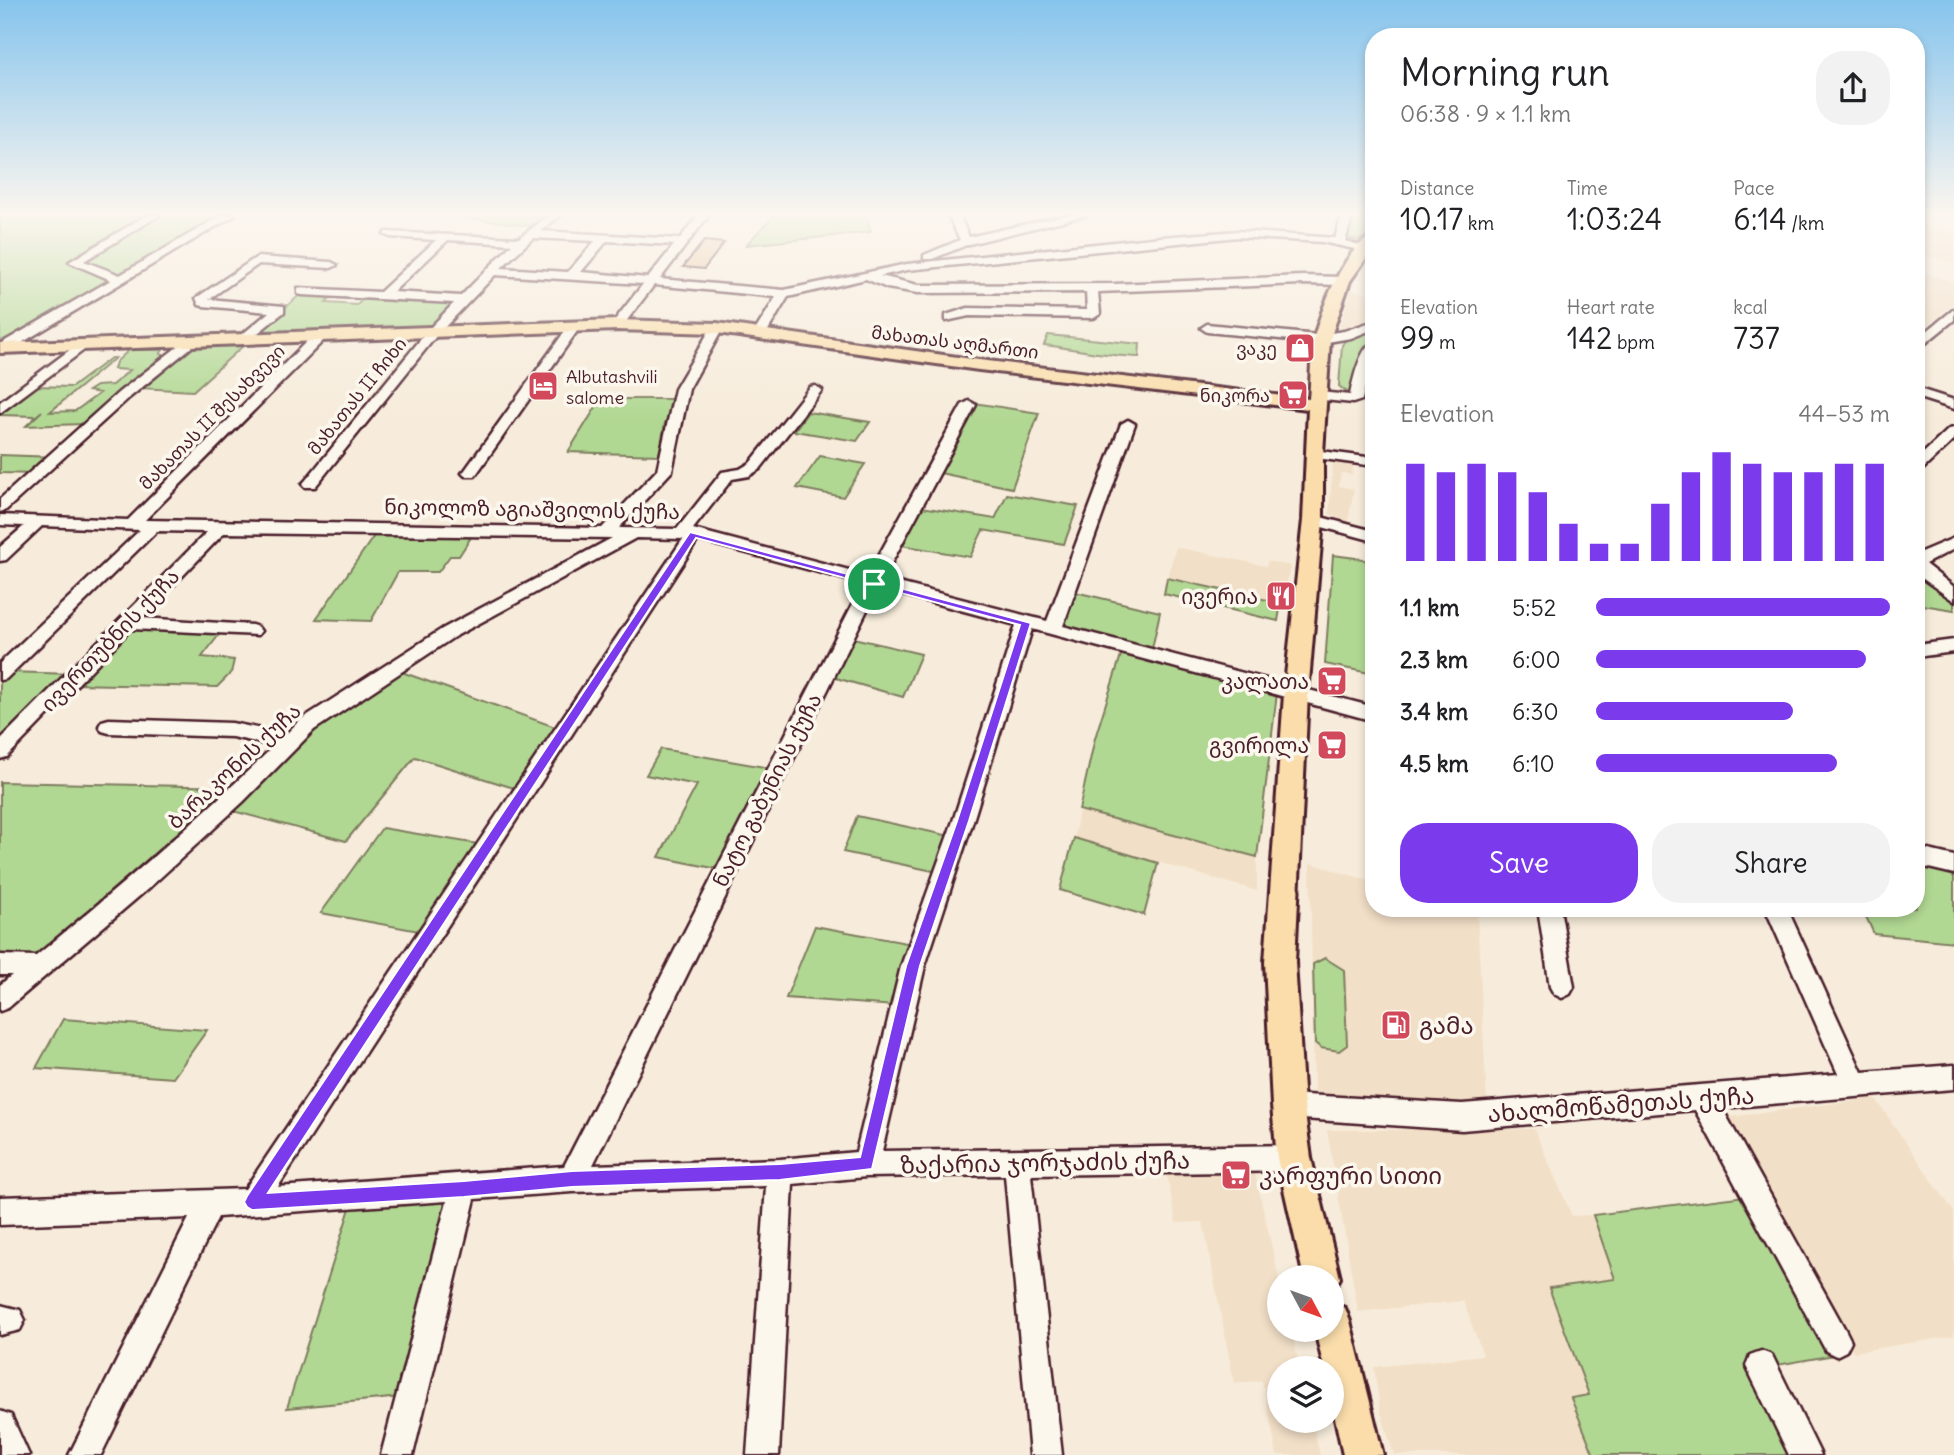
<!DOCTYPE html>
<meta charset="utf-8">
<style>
body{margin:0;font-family:Delius,"Noto Sans Georgian",sans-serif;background:#f2f2f2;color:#202124;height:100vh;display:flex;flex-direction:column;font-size:26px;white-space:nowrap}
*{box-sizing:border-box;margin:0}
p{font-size:23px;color:#757577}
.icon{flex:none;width:38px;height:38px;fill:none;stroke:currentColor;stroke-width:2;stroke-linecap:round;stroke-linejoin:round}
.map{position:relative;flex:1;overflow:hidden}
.side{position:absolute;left:1365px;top:28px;width:560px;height:889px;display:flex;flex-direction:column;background:#fff;border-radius:28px;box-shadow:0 4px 10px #0003}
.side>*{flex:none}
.needle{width:46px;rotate:131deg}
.tools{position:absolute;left:1267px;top:1265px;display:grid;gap:14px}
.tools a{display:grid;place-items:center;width:77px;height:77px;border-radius:50%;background:#fff;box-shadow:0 4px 10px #0003;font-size:35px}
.pin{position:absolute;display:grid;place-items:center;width:60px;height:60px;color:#fff;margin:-30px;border:4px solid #fff;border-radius:50%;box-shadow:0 2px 7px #0007}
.round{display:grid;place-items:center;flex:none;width:74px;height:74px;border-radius:28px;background:#f2f2f2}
.head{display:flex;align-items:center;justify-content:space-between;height:119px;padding:0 35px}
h1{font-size:38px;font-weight:600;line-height:52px}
.figures{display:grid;grid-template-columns:repeat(3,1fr);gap:10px;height:119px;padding:7px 35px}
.figures div{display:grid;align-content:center}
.figures b{font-size:30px;font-weight:600}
.figures small{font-size:19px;font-weight:400}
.figures p{font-size:19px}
.chart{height:196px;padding:14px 35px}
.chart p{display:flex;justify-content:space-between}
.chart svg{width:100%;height:126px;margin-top:7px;stroke:#7c3aed;stroke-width:6}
.button{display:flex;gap:14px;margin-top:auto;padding:14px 35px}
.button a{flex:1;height:80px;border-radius:28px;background:#7c3aed;color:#fff;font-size:28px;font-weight:600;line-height:80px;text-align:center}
.button a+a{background:#f2f2f2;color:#202124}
ul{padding:0 35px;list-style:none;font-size:23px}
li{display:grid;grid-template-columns:112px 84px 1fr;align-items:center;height:52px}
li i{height:18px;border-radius:9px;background:#7c3aed}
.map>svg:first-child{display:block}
.built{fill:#f2dfc7;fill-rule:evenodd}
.green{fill:#b1d893;stroke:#7e7c5f;stroke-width:2}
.building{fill:#e6c197;stroke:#4a1f2b;stroke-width:2}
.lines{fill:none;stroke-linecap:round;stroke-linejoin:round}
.minor-casing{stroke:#4a1f2b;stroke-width:5}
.major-casing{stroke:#4a1f2b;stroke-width:6}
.minor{fill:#fbf7ec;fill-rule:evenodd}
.major{fill:#faddab;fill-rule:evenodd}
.route{fill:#7c3aed;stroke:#fff;stroke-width:2;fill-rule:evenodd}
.labels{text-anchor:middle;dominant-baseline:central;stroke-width:7;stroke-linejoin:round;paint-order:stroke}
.far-street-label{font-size:18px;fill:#4a1f2b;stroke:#fbf7ec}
.far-poi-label{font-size:18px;fill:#4a1f2b;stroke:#fbf7ec;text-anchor:end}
.street-label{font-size:21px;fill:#4a1f2b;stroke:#fbf7ec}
.poi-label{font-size:21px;fill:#4a1f2b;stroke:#fbf7ec;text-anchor:end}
.near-poi-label{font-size:24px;fill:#4a1f2b;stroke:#fbf7ec;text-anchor:start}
.near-street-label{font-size:24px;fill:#4a1f2b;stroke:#fbf7ec}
</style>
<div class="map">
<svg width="1954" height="1455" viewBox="0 0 1954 1455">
<rect width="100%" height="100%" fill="#f7ecdb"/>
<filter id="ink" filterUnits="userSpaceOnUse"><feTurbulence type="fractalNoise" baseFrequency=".0143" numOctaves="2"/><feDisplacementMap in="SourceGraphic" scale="14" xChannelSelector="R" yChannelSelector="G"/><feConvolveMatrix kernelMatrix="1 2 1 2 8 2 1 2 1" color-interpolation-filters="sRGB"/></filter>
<g filter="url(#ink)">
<!-- built -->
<path class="built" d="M 1916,222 L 1954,232 L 1954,264 L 1916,253 Z
M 1916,270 L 1954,282 L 1954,303 L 1916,336 Z
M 1351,290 L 1372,294 L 1374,291 L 1374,319 L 1346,330 L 1340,326 Z
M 1333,462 L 1353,465 L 1352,475 L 1341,473 L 1339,486 L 1354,489 L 1348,523 L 1329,514 Z
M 1176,547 L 1266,566 L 1268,561 L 1291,566 L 1281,603 L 1167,578 Z
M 1079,810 L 1257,857 L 1257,891 L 1074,838 Z
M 1310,863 L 1374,882 L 1374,908 L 1464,908 L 1477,912 L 1487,1103 L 1314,1099 ZM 1324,958 L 1333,961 L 1321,1048 L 1315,1043 L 1313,964 Z
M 1875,1098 L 1954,1212 L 1954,1336 L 1854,1352 L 1723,1118 Z
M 1534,1129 L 1572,1216 L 1593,1215 L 1616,1279 L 1549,1288 L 1589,1395 L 1571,1398 L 1594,1455 L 1394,1455 L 1380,1410 L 1374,1367 L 1483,1355 L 1463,1301 L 1358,1312 L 1327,1130 Z
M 1254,1169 L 1279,1278 L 1279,1330 L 1291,1330 L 1300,1368 L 1279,1368 L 1279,1421 L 1312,1421 L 1320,1455 L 1277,1455 L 1262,1381 L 1234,1383 L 1203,1222 L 1176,1223 L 1167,1175 Z"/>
<!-- green -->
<path class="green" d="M 0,215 L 230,215 L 0,347 Z
M 445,215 L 553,215 L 531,226 Z
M 774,215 L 866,215 L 871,232 L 746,245 Z
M 1352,215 L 1374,215 L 1374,231 L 1359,240 L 1344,238 Z
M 302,293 L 335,294 L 326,303 L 357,305 L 366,296 L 454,302 L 429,327 L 256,333 Z
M 1374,328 L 1374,342 L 1361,355 L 1352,396 L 1339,386 L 1342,345 L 1346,339 Z
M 1048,335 L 1140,344 L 1139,357 C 1106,356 1076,349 1044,345 Z
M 244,345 L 193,391 L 138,388 L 186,346 Z
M 129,350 L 163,350 L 160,354 L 164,355 L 84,424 L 26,426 L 42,411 L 36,416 L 0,415 L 35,386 L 72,387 L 111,358 L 115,358 L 50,412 L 75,411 L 100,393 L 88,391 L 96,386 L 112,385 L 130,370 L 114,369 L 116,362 Z
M 601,399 L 678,399 L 665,423 L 659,455 L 568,452 Z
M 974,403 L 1039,413 L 1012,488 L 940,473 Z
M 808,412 L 870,422 L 857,441 L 794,431 Z
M 0,455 L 55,457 L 36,474 L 0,473 Z
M 820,456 L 865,464 L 843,497 L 797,488 Z
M 1007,494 L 1078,506 L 1064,544 L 983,530 L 970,557 L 901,545 L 922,507 L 995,519 Z
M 475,531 L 459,556 L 450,556 L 438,572 L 398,572 L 371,621 L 316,619 L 374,536 Z
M 1333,555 L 1363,559 L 1374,568 L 1374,674 L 1325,664 Z
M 1916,571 L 1954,598 L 1954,610 L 1916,604 Z
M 1167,578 L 1281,603 L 1278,621 L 1164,594 Z
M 1071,591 L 1160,612 L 1152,649 L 1061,625 Z
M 130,626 L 222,631 L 202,657 L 234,660 L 231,673 L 217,687 L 72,684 Z
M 849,637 L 921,654 L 903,697 L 829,676 Z
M 1122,652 L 1277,693 L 1257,857 L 1079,810 L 1095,738 Z
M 396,670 L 558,728 L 517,789 L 415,757 L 346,841 L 229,810 L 306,729 Z
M 6,672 L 74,674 L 0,745 L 0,677 Z
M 661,749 L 770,768 L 718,869 L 659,857 L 697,785 L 646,775 Z
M 0,782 L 233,787 L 126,882 L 35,957 L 0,956 Z
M 857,816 L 950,836 L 938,872 L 843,852 Z
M 382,828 L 478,844 L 424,932 L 321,913 Z
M 1074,838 L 1158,863 L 1144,915 L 1060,890 Z
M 1916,860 L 1949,868 L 1954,877 L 1954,942 L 1874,934 L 1862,908 L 1916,908 Z
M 815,926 L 912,944 L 895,1006 L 786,998 Z
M 1325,958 L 1344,970 L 1347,1045 L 1339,1051 L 1321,1048 L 1315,1043 L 1313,964 Z
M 63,1019 L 207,1030 L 173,1078 L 36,1068 Z
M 1745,1196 L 1840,1354 L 1749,1370 L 1793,1455 L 1594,1455 L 1571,1398 L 1589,1395 L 1549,1288 L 1615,1279 L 1593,1215 Z
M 454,1198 L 401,1397 L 287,1408 L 351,1205 Z"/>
<!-- building -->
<path class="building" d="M 704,241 L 724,243 L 704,269 L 683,267 Z"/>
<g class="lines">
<!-- minor casing -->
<g class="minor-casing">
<path id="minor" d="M 147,215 L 160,215 L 84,261 L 120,275 L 222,215 L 235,215 L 8,351 L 0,351 L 0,344 L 111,280 L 69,262 Z
M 549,215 L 561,215 L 541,231 L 680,239 L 698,215 L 709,215 L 660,279 L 784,290 L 907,264 L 1161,237 L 1238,231 L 1335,238 L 1342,215 L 1353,215 L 1345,241 L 1370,248 L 1364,251 L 1322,242 L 1238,237 L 907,270 L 880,276 L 918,285 L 1115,284 L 1303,276 L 1342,277 L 1348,281 L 1342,285 L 1303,284 L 1098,292 L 1100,314 L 1094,318 L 969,316 L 946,321 L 946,315 L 968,308 L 1087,310 L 1086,292 L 918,293 L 887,288 L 866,279 L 788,297 L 764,337 L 759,338 L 753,334 L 776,297 L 654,285 L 621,328 L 617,329 L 611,325 L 643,284 L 495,275 L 437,335 L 315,487 L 305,487 L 302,484 L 305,481 L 429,329 L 454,303 L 302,295 L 298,294 L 298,288 L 380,292 L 436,240 L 390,237 L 384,234 L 386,232 L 519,238 ZM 533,238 L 595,241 L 568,272 L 501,268 ZM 448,240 L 512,244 L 461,296 L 393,292 ZM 607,241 L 674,245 L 648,278 L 581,272 Z
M 948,215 L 959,215 L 969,237 L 1066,215 L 1087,215 L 969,244 L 932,259 L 924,259 L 924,255 L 960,240 Z
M 257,257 L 331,262 L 337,265 L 331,268 L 259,264 L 209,299 L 284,306 L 284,312 L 244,344 L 239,343 L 239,337 L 269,312 L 203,306 L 199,305 L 196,298 Z
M 1954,309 L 1954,320 L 1916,351 L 1916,340 Z
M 1374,321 L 1374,329 L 1351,338 L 1322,343 L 1207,332 L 1201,328 L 1207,324 L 1317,335 L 1344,331 Z
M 574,323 L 580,327 L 475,476 L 465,476 L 462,473 L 465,470 L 570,324 Z
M 717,324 L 723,328 L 689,389 L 672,471 L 619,528 L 677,529 L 722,472 L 740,469 L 750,463 L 810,387 L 815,386 L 822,390 L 760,469 L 749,476 L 732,479 L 693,529 L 868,575 L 962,405 L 969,401 L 976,405 L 883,579 L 1047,621 L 1121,424 L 1128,420 L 1135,424 L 1063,626 L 1374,707 L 1374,721 L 1032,629 L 973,821 L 925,966 L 882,1151 L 1294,1145 L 1303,1149 L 1307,1158 L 1303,1167 L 1294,1171 L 1031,1175 L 1062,1455 L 1030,1455 L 1005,1175 L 866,1177 L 793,1184 L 779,1455 L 747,1455 L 766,1186 L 572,1192 L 475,1199 L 413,1455 L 381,1455 L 447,1201 L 218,1217 L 101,1455 L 69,1455 L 189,1218 L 0,1225 L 0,1197 L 245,1189 L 683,539 L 636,538 L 454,637 L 314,730 L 243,802 L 150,887 L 8,1008 L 0,1011 L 0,985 L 12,975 L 0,975 L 0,955 L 36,956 C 118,888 198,820 274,746 L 232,737 L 109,733 L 102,731 L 99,726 L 102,721 L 109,719 L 232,723 L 286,734 L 300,720 L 442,629 L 612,538 L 224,533 L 142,618 L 252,625 L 258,627 L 261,631 L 258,635 L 131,629 L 7,757 L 0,759 L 0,740 L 207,532 L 157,531 L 6,679 L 0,680 L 0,663 L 140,530 L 42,526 L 6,560 L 0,561 L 0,547 L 24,526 L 0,525 L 0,515 L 128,520 L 313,335 L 323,335 L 323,341 L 145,520 L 602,528 L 657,470 L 675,389 L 711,328 ZM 698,540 L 863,584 L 564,1166 L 278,1187 ZM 878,588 L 1016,625 L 953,821 L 901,966 L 856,1152 L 780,1159 L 593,1165 Z
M 189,338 L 194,339 L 194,345 L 129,398 L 6,510 L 0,512 L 0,499 L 119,392 Z
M 83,340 L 88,341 L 88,347 L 0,413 L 0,402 Z
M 1374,341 L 1374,362 L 1367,379 L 1374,380 L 1374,388 L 1365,387 L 1362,400 L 1353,403 L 1314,399 L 1312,396 L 1319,392 L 1350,395 C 1353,380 1360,347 1374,341 Z
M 1916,388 L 1954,400 L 1954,409 L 1916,397 Z
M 1954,428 L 1954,440 L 1921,471 L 1916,472 L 1916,460 L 1949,429 Z
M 1314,450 L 1374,458 L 1374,466 L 1309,457 L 1307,454 L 1309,451 Z
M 1313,515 L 1374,531 L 1374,541 L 1307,523 L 1305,520 L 1307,517 Z
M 1954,538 L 1954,549 L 1925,564 L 1954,587 L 1954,601 L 1916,574 L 1916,554 Z
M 1954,640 L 1954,652 L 1916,657 L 1916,645 Z
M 1916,847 L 1954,856 L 1954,874 L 1916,865 Z
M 1538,908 L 1560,908 L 1574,987 L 1570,994 L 1562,998 L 1554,994 L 1550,987 Z
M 1765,908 L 1787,908 L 1862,1072 L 1954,1065 L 1954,1089 L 1722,1108 L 1846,1331 L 1851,1341 L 1846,1351 L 1836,1356 L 1826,1351 L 1695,1110 L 1462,1130 L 1288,1118 L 1279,1115 L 1275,1106 L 1279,1097 L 1288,1094 L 1462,1104 L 1838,1074 Z
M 0,1305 L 20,1310 L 25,1320 L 20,1330 L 0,1335 Z
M 1761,1351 L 1772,1355 L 1821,1455 L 1789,1455 L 1746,1366 L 1750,1355 Z
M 0,1411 L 11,1415 L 29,1455 L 0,1455 Z"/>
</g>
<!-- major casing -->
<g class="major-casing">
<path id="major" d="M 1374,236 L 1374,247 L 1350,281 L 1330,339 L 1323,454 L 1323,520 L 1308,694 L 1295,962 L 1304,1106 L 1311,1158 L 1340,1278 L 1332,1292 L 1332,1278 L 1304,1278 L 1277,1158 L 1272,1106 L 1265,962 L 1284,694 L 1303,520 L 1308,409 L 979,370 L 717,333 L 617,330 L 0,353 L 0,343 L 617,320 L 717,323 L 979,360 L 1309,399 C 1311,379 1310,357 1314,338 C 1321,311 1345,244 1374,236 Z
M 1332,1303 L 1345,1308 L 1350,1321 L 1383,1455 L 1343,1455 L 1332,1404 L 1332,1368 L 1324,1368 L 1315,1330 L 1332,1330 Z"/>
</g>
<!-- minor -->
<use href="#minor" class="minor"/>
<!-- major -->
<use href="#major" class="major"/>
</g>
</g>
<!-- sky -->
<linearGradient id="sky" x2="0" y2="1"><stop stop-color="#86c4ed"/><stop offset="0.51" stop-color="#fbf6ef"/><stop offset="1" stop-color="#fbf6ef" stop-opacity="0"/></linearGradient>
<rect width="1954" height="419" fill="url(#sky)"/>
<!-- route -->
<path class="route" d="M 690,532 L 1031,623 L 969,821 L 920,966 L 872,1169 L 780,1180 L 572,1187 L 464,1197 L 252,1210 L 247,1207 L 244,1202 L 247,1196 ZM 696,538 L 1020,625 L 957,821 L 906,966 L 860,1157 L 780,1164 L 572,1171 L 464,1181 L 268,1193 Z"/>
<!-- icons -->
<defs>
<g id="shop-square" transform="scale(1.575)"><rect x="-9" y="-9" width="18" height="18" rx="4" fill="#d1495b" stroke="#fbf7ec"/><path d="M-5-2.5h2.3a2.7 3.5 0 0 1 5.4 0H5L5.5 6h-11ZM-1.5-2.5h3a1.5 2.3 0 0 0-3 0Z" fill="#fff"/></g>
<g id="hotel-square" transform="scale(1.575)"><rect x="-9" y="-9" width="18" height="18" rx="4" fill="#d1495b" stroke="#fbf7ec"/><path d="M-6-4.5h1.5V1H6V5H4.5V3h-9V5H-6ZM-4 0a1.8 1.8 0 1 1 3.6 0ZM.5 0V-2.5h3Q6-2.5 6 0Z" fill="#fff"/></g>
<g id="supermarket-square" transform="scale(1.575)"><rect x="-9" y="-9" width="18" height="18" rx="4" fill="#d1495b" stroke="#fbf7ec"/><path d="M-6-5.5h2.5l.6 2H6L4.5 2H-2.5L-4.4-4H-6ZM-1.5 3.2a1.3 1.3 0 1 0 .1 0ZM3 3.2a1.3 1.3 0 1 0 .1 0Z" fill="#fff"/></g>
<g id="restaurant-square" transform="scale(1.575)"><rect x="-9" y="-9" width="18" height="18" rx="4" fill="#d1495b" stroke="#fbf7ec"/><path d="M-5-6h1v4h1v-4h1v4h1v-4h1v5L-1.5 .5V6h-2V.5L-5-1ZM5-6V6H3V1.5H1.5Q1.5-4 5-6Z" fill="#fff"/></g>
<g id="fuel-square" transform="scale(1.575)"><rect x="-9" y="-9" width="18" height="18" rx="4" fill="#d1495b" stroke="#fbf7ec"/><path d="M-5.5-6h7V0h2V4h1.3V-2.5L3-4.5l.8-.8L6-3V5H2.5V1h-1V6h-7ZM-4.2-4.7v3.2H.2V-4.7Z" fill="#fff"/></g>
</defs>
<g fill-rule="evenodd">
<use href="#shop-square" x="1300" y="348"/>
<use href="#hotel-square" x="543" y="386"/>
<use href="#supermarket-square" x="1293" y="395"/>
<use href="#restaurant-square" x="1281" y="596"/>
<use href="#supermarket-square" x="1332" y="681"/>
<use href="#supermarket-square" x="1332" y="745"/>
<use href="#fuel-square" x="1396" y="1025"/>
<use href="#supermarket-square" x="1236" y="1175"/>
</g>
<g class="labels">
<!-- far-street labels -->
<g class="far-street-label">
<text transform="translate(955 342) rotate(7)">მახათას აღმართი</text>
<text transform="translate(357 396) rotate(-51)">მახათას II ჩიხი</text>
<text transform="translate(212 417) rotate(-45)">მახათას II შესახვევი</text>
</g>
<!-- far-poi labels -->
<g class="far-poi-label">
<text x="1277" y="348">ვაკე</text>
<text x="566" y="376" text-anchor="start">Albutashvili<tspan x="566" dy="21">salome</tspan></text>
<text x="1270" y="395">ნიკორა</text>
</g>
<!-- street labels -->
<g class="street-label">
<text transform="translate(532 509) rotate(1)">ნიკოლოზ აგიაშვილის ქუჩა</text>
<text transform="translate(110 640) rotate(-46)">ივერთუბნის ქუჩა</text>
<text transform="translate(234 766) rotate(-43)">ბარაკონის ქუჩა</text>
<text transform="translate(767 790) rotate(-63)">ნატო გაბუნიას ქუჩა</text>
</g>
<!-- poi labels -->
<g class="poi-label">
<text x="1258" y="596">ივერია</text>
<text x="1309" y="681">კალათა</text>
<text x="1309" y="745">გვირილა</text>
</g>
<!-- near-poi labels -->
<g class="near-poi-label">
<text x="1419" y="1025">გამა</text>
<text x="1259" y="1175">კარფური სითი</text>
</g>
<!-- near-street labels -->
<g class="near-street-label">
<text transform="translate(1621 1104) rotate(-4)">ახალმოწამეთას ქუჩა</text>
<text transform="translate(1045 1162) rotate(-1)">ზაქარია ჯორჯაძის ქუჩა</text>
</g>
</g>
</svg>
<div class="tools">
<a><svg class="needle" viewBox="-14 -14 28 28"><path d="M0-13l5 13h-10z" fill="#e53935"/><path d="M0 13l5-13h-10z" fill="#757577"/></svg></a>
<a><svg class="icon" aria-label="layers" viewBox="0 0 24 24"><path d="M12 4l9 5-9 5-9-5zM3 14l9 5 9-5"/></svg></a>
</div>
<div class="pin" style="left:874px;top:584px;background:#1e9e55"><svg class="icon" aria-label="arrive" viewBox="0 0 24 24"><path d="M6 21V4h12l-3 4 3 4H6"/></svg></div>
<section class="side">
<div class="head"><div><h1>Morning run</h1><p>06:38 · 9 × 1.1 km</p></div><a class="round"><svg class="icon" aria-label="share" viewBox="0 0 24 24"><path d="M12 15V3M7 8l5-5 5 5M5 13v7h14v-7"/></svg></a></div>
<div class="figures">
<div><p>Distance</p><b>10.17<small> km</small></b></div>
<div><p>Time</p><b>1:03:24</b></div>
<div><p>Pace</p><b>6:14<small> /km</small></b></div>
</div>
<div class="figures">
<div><p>Elevation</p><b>99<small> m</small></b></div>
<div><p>Heart rate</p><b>142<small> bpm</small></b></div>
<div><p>kcal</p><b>737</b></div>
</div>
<div class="chart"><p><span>Elevation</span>44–53 m</p>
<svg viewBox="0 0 160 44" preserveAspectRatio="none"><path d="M5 44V10M15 44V13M25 44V10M35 44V13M45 44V20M55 44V31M65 44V38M75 44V38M85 44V24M95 44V13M105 44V6M115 44V10M125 44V13M135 44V13M145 44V10M155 44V10"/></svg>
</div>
<ul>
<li><b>1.1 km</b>5:52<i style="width:100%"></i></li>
<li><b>2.3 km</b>6:00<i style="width:92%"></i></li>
<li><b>3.4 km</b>6:30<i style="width:67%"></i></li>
<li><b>4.5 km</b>6:10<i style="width:82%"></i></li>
</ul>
<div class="button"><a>Save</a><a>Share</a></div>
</section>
</div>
